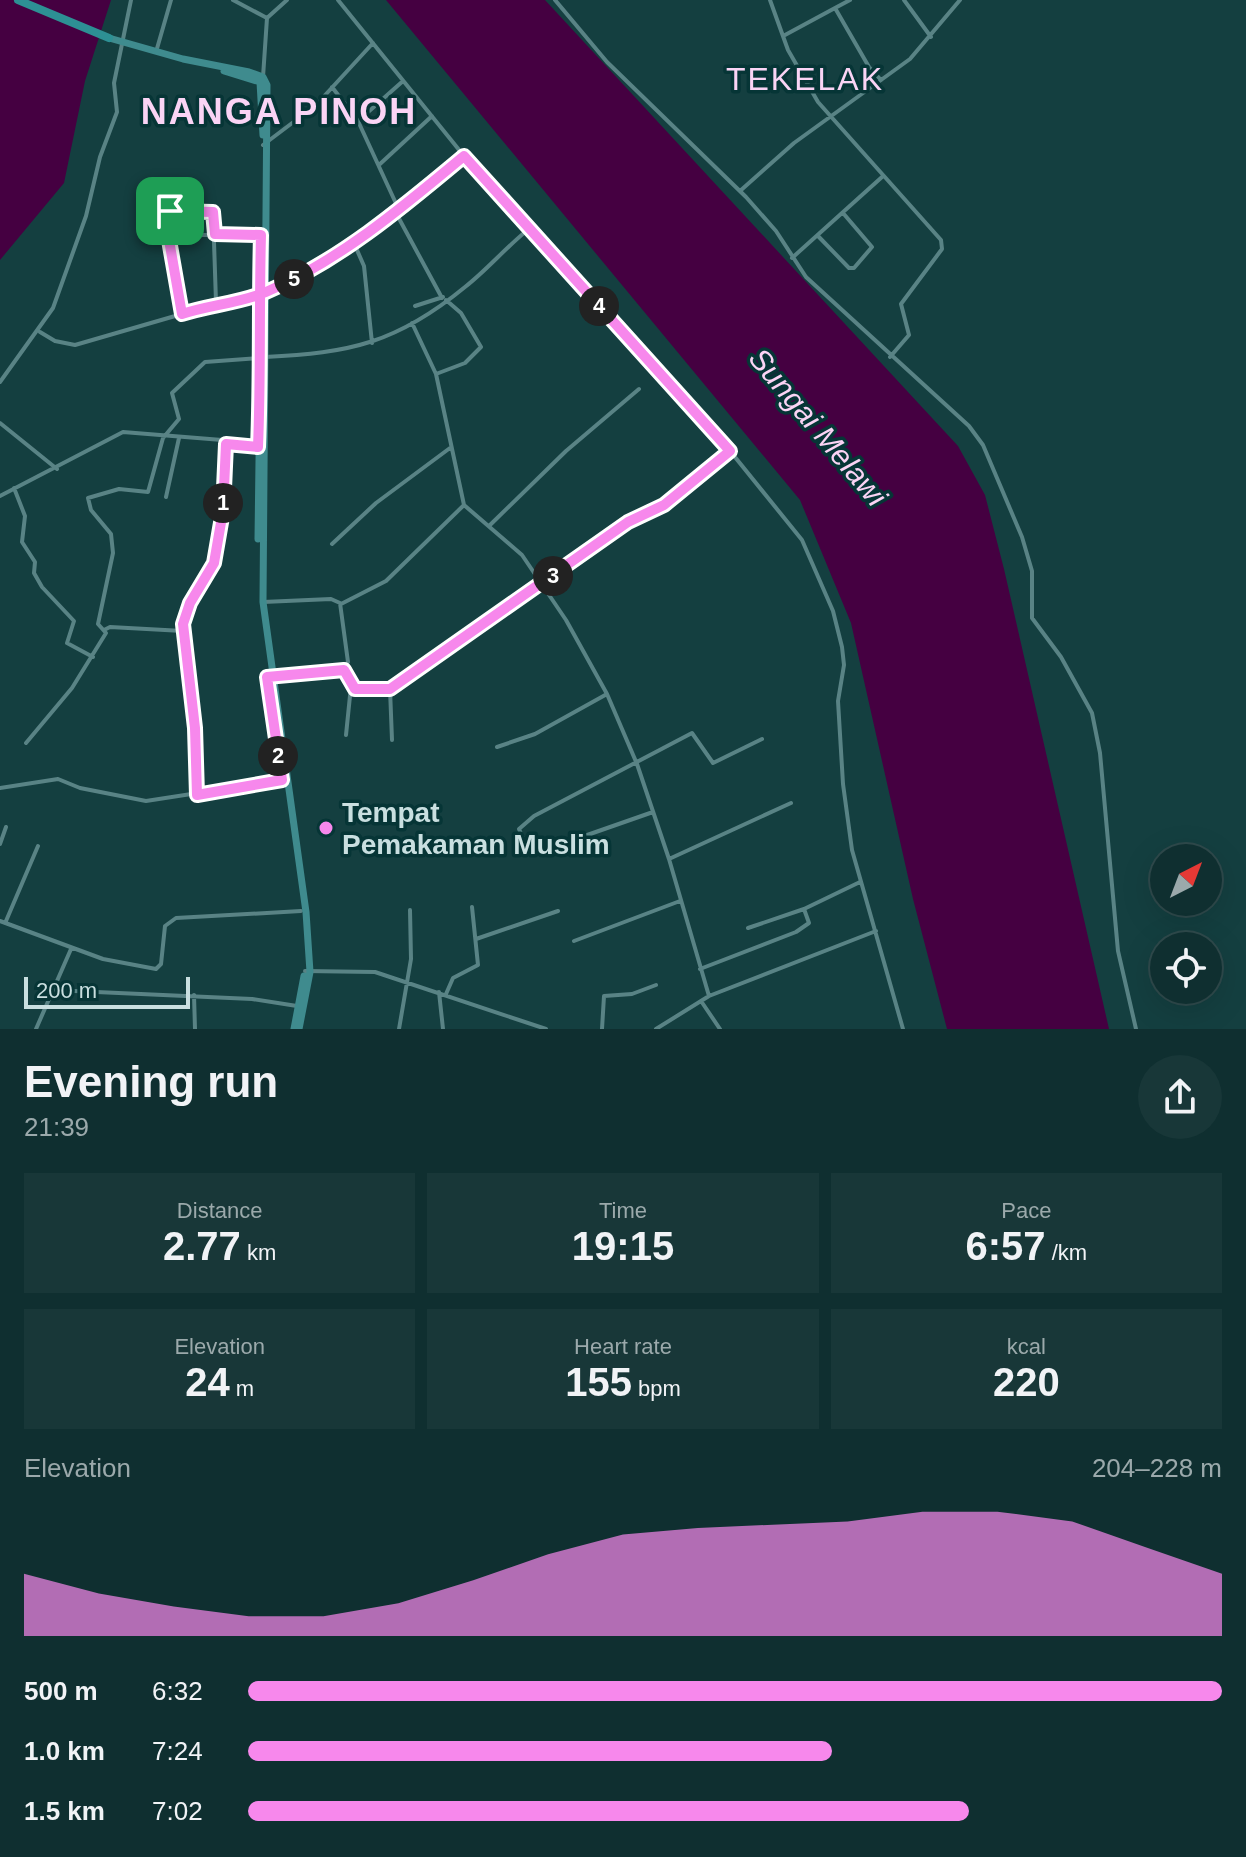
<!DOCTYPE html>
<meta charset="utf-8">
<style>
body{margin:0;font-family:Helvetica,sans-serif;background:#183738;color:#f1f3f6;height:100vh;display:flex;flex-direction:column;font-size:30px;white-space:nowrap}
*{box-sizing:border-box;margin:0}
p{font-size:26px;color:#9ba9ab}
.icon{flex:none;width:44px;height:44px;fill:none;stroke:currentColor;stroke-width:2;stroke-linecap:round;stroke-linejoin:round}
.map{position:relative;height:1029px;overflow:hidden}
.drawer{display:flex;flex-direction:column;background:#0f2f30;flex:1}
.drawer>*{flex:none}
.needle{width:52px;rotate:42deg}
.fabs{position:absolute;left:1150px;top:844px;display:grid;gap:16px}
.fabs a{display:grid;place-items:center;width:72px;height:72px;border-radius:50%;background:#0f2f30;box-shadow:0 8px 32px #0002,0 0 0 2px #2f4a4c;font-size:40px}
.scale{position:absolute;left:24px;bottom:20px;width:166px;box-sizing:border-box;padding-left:8px;border:4px solid #c9dfe0;border-top:0;font-size:22px;line-height:28px;white-space:nowrap;color:#c9dfe0;-webkit-text-stroke:6px #063536;paint-order:stroke}
.pin{position:absolute;display:grid;place-items:center;width:68px;height:68px;color:#fff;margin:-34px;border-radius:16px;box-shadow:0 4px 12px #0006}
.km{position:absolute;width:40px;height:40px;margin:-20px;border-radius:50%;background:#222;color:#fff;font-size:22px;line-height:40px;text-align:center}
.round{display:grid;place-items:center;flex:none;width:84px;height:84px;border-radius:42px;background:#183738}
.overview{display:flex;align-items:center;justify-content:space-between;height:136px;padding:0 24px}
h1{font-size:44px;font-weight:800;line-height:60px}
.metrics{display:grid;grid-template-columns:repeat(3,1fr);gap:12px;height:136px;padding:8px 24px}
.metrics div{display:grid;align-content:center;border-radius:0px;background:#183738;text-align:center}
.metrics b{font-size:40px;font-weight:800}
.metrics small{font-size:22px;font-weight:400}
.metrics p{font-size:22px}
.chart{height:224px;padding:16px 24px}
.chart p{display:flex;justify-content:space-between}
.chart svg{width:100%;height:144px;margin-top:8px;fill:#f788ec;opacity:.7}
ul{padding:0 24px;list-style:none;font-size:26px}
li{display:grid;grid-template-columns:128px 96px 1fr;align-items:center;height:60px}
li i{height:20px;border-radius:10px;background:#f788ec}
.map>svg:first-child{display:block}
.water{fill:#450041}
.lines{fill:none;stroke-linecap:round;stroke-linejoin:round}
.street{stroke:#598385;stroke-width:4}
.primary{stroke:#3f8b8e;stroke-width:7}
.highway{stroke:#2d9094;stroke-width:8}
.route-casing{stroke:#fff;stroke-width:16}
.route{stroke:#f788ec;stroke-width:10}
.poi-dot{fill:#f788ec;stroke:#063536;stroke-width:3}
.labels{text-anchor:middle;dominant-baseline:central;stroke-width:7;stroke-linejoin:round;paint-order:stroke}
.poi-label{font-size:28px;font-weight:bold;fill:#c9dfe0;stroke:#063536;text-anchor:start}
.water-label{font-size:30px;font-style:italic;fill:#fbd4f5;stroke:#063536}
.quarter-label{font-size:32px;letter-spacing:2px;fill:#fad4f5;stroke:#063536}
.district-label{font-size:36px;font-weight:bold;letter-spacing:2px;fill:#fad4f5;stroke:#063536}
</style>
<div class="map">
<svg width="1246" height="1029" viewBox="0 0 1246 1029">
<rect width="100%" height="100%" fill="#143f40"/>
<!-- water -->
<path class="water" d="M 0,0 L 111,0 L 85,81 L 64,183 L 0,260 Z
M 386,0 L 545,0 L 958,446 L 985,495 L 1004,569 L 1109,1029 L 947,1029 L 913,899 L 851,623 L 800,500 Z"/>
<g class="lines">
<!-- street -->
<path class="street" d="M 233,0 L 267,18
M 338,0 L 464,156 L 722,441 L 802,540 L 833,611 L 842,647 L 844,665 L 838,701 L 843,784 L 852,850 L 903,1029
M 555,0 L 607,62 L 746,197 L 776,231 L 806,277 L 969,426 L 983,445 L 1022,537 L 1032,571 L 1032,618 L 1061,657 L 1092,713 L 1100,753 L 1118,951 L 1136,1029
M 770,0 L 788,50 L 818,102 L 941,240 L 942,249 L 901,304 L 909,335 L 890,357
M 904,0 L 931,37
M 835,8 L 850,0
M 785,35 L 835,8 L 869,67 L 881,80
M 156,52 L 171,0
M 263,77 L 267,18 L 287,0
M 332,87 L 358,121 L 399,210
M 358,121 L 403,81
M 263,145 L 316,105 L 373,43
M 380,164 L 432,116
M 740,191 L 794,143 L 910,59 L 960,0
M 170,211 L 213,212 L 216,302
M 396,213 L 442,298
M 169,235 L 261,235
M 818,236 L 849,268 L 854,268 L 872,247 L 843,213
M 353,241 L 364,266 L 372,343
M 792,258 L 882,177
M 415,306 L 443,297
M 182,314 C 208,306 234,302 260,294 C 325,275 412,200 464,156
M 412,323 L 436,374 L 464,505 L 522,555 L 566,620 L 607,694 L 637,764 L 669,859 L 709,996
M 40,332 L 55,341 L 75,345 L 182,314 L 169,240 L 170,207 L 139,192
M 265,357 C 350,353 397,343 465,287 C 488,269 507,246 530,228
M 436,374 L 465,363 L 481,347 L 461,313 L 446,300
M 0,382 L 53,308 L 86,216 L 100,157 L 117,112 L 114,83 L 131,0
M 0,423 L 57,469
M 226,444 L 258,447
M 14,488 L 25,516 L 22,542 L 35,562 L 34,573 L 42,587 L 74,621 L 67,643 L 93,657
M 0,496 L 123,432 L 222,440 L 226,444 L 223,511 L 214,563 L 190,603 L 183,624 L 195,728 L 197,795
M 166,497 L 179,438
M 489,526 L 566,451 L 639,389
M 332,544 L 376,503 L 450,448
M 263,602 L 331,599 L 340,603 L 348,662 L 339,673 L 267,677
M 341,604 L 386,581 L 464,505
M 104,630 L 110,627 L 183,631
M 344,670 L 355,689 L 393,687 L 628,522 L 664,505 L 730,451
M 390,689 L 392,740
M 346,735 L 351,686
M 26,743 L 72,688 L 106,633 L 98,624 L 113,553 L 111,534 L 91,510 L 88,498 L 119,489 L 148,492 L 163,438 L 179,419 L 172,393 L 205,362 L 260,358
M 497,747 L 535,734 L 607,694
M 0,788 L 58,779 L 80,788 L 146,801 L 282,780
M 653,812 L 530,855 L 519,829 L 534,816 L 692,733 L 713,763 L 762,739
M 0,844 L 6,827
M 669,859 L 791,803
M 0,921 L 103,959 L 156,969 L 161,964 L 165,926 L 176,918 L 301,911
M 6,921 L 38,846
M 748,928 L 804,909 L 860,882
M 476,939 L 558,911
M 574,941 L 680,901
M 700,969 L 796,932 L 809,923 L 804,909
M 305,971 L 375,972 L 546,1029
M 74,991 L 252,999 L 297,1006
M 439,992 L 443,1029
M 446,994 L 453,978 L 478,965 L 472,907
M 194,995 L 195,1029
M 701,1001 L 720,1029
M 36,1029 L 71,949
M 399,1029 L 411,959 L 410,910
M 602,1029 L 604,996 L 632,994 L 656,985
M 656,1029 L 709,996 L 876,931"/>
<!-- primary -->
<path class="primary" d="M 109,38 L 183,59 L 249,72 L 263,77 L 267,85 L 263,602 L 306,912 L 310,972 L 299,1029
M 224,71 L 260,82 L 263,135
M 260,319 L 260,264
M 258,539 L 260,384
M 268,691 L 273,722
M 294,1029 L 304,976"/>
<!-- highway -->
<path class="highway" d="M 18,0 L 109,38"/>
</g>
<g class="lines">
<!-- route casing -->
<g class="route-casing">
<path id="route" d="M 170,211 L 213,212 L 215,234 L 261,235 C 259,306 261,376 258,447 L 226,444 L 223,511 L 214,563 L 190,603 L 183,624 L 195,728 L 197,795 L 282,780 L 267,677 L 344,670 L 355,689 L 390,689 L 628,522 L 664,505 L 730,451 L 464,156 C 403,207 339,261 266,292 C 240,303 209,305 182,314 L 169,240 L 170,211"/>
</g>
<!-- route -->
<use href="#route" class="route"/>
</g>
<!-- markers -->
<circle class="poi-dot" cx="326" cy="828" r="8"/>
<g class="labels">
<!-- poi labels -->
<g class="poi-label">
<text x="342" y="812">Tempat<tspan x="342" dy="32">Pemakaman Muslim</tspan></text>
</g>
<!-- water labels -->
<g class="water-label">
<text transform="translate(818 427) rotate(50)">Sungai Melawi</text>
</g>
<!-- quarter labels -->
<g class="quarter-label">
<text x="805" y="79">TEKELAK</text>
</g>
<!-- district labels -->
<g class="district-label">
<text x="279" y="111">NANGA PINOH</text>
</g>
</g>
</svg>
<div class="fabs">
<a><svg class="needle" viewBox="-14 -14 28 28"><path d="M0-13l5 13h-10z" fill="#e53935"/><path d="M0 13l5-13h-10z" fill="#9ba9ab"/></svg></a>
<a><svg class="icon" aria-label="locate" viewBox="0 0 24 24"><circle cx="12" cy="12" r="6"/><path d="M12 2v4M12 18v4M2 12h4M18 12h4"/></svg></a>
</div>
<div class="scale">200 m</div>
<div class="pin" style="left:170px;top:211px;background:#1e9e55"><svg class="icon" aria-label="arrive" viewBox="0 0 24 24"><path d="M6 21V4h12l-3 4 3 4H6"/></svg></div>
<b class="km" style="left:223px;top:503px">1</b>
<b class="km" style="left:278px;top:756px">2</b>
<b class="km" style="left:553px;top:576px">3</b>
<b class="km" style="left:599px;top:306px">4</b>
<b class="km" style="left:294px;top:279px">5</b>
</div>
<section class="drawer">
<div class="overview"><div><h1>Evening run</h1><p>21:39</p></div><a class="round"><svg class="icon" aria-label="share" viewBox="0 0 24 24"><path d="M12 15V3M7 8l5-5 5 5M5 13v7h14v-7"/></svg></a></div>
<div class="metrics">
<div><p>Distance</p><b>2.77<small> km</small></b></div>
<div><p>Time</p><b>19:15</b></div>
<div><p>Pace</p><b>6:57<small> /km</small></b></div>
</div>
<div class="metrics">
<div><p>Elevation</p><b>24<small> m</small></b></div>
<div><p>Heart rate</p><b>155<small> bpm</small></b></div>
<div><p>kcal</p><b>220</b></div>
</div>
<div class="chart"><p><span>Elevation</span>204–228 m</p>
<svg viewBox="0 0 160 44" preserveAspectRatio="none"><path d="M0 44V25L10 31L20 35L30 38L40 38L50 34L60 27L70 19L80 13L90 11L100 10L110 9L120 6L130 6L140 9L150 17L160 25V44z"/></svg>
</div>
<ul>
<li><b>500 m</b>6:32<i style="width:100%"></i></li>
<li><b>1.0 km</b>7:24<i style="width:60%"></i></li>
<li><b>1.5 km</b>7:02<i style="width:74%"></i></li>
</ul>
</section>
